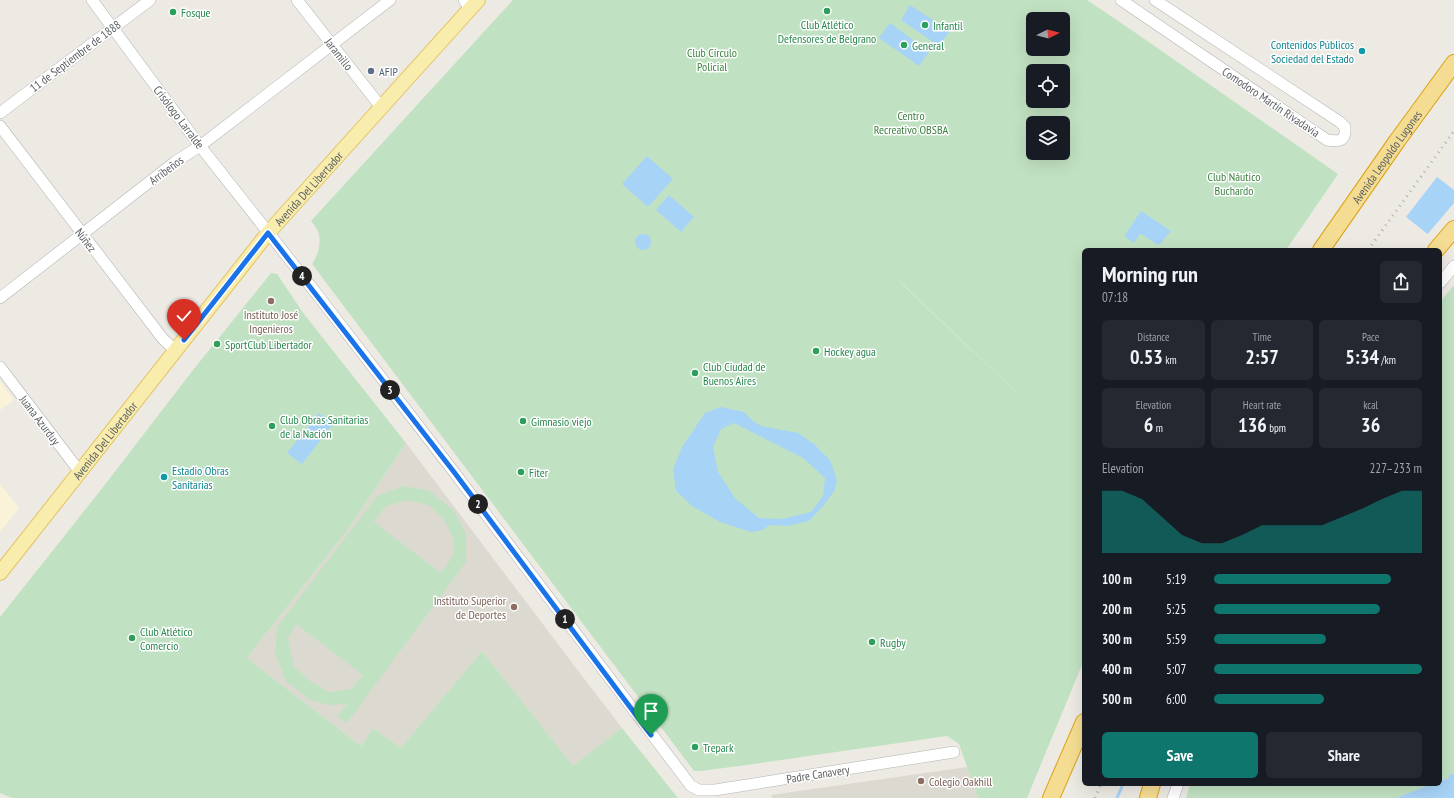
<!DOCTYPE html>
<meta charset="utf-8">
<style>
body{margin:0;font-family:"PT Sans Narrow",sans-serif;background:#242831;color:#f1f3f6;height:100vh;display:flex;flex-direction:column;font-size:15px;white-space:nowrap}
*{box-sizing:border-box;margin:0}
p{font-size:13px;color:#9ea1a6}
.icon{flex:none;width:22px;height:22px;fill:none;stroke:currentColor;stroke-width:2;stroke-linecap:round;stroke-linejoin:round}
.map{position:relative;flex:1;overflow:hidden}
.drawer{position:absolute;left:1082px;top:248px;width:360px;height:538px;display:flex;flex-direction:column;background:#171b24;border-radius:6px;box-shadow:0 4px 16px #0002}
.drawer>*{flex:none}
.needle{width:26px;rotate:84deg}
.fabs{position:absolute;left:1026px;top:12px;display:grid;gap:8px}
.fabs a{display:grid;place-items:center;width:44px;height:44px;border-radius:6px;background:#171b24;box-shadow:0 4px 16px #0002;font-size:20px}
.pin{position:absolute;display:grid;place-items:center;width:34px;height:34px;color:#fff;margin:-41px -17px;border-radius:50% 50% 50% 0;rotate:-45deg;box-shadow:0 0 4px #0007}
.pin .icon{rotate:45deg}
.km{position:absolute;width:20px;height:20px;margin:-10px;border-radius:50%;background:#222;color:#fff;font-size:11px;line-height:20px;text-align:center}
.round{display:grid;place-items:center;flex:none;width:42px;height:42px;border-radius:6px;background:#242831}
.overview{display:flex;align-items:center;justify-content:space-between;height:68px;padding:0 20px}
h1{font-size:22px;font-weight:700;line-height:30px}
.figures{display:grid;grid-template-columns:repeat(3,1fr);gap:6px;height:68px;padding:4px 20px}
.figures div{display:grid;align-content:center;border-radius:6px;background:#242831;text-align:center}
.figures b{font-size:20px;font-weight:700}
.figures small{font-size:11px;font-weight:400}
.figures p{font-size:11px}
.chart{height:112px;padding:8px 20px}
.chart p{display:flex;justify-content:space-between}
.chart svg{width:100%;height:72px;margin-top:4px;fill:#0f766e;opacity:.7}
.primary-button{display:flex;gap:8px;margin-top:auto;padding:8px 20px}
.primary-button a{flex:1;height:46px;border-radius:6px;background:#0f766e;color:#fff;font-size:16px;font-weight:700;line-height:46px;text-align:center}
.primary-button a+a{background:#242831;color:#f1f3f6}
ul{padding:0 20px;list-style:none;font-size:13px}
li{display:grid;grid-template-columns:64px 48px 1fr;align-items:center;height:30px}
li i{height:10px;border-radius:5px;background:#0f766e}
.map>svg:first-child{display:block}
.commercial{fill:#fbf3d9}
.education{fill:#dcd9d1}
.green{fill:#c1e2c2;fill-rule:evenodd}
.water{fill:#a7d3f7;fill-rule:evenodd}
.pier{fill:#eceae3}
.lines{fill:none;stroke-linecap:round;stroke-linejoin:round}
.stream{stroke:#a7d3f7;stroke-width:3}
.minor-casing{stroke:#b0b3b7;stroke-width:12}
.major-casing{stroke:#e5c363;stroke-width:16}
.highway-casing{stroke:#dca113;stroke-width:18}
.minor{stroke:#fff;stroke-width:11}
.major{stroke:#f8edac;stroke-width:14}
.highway{stroke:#f4dd92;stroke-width:16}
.rail{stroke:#b1b2b2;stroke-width:3;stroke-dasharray:1 5;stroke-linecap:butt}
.route-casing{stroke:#fff;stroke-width:8}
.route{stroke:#1a73e8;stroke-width:5}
.leisure-dot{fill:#2e9e5b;stroke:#fff;stroke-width:1.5}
.culture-dot{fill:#0f9aa8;stroke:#fff;stroke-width:1.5}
.service-dot{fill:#5c6f8a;stroke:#fff;stroke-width:1.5}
.education-dot{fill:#8d6e63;stroke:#fff;stroke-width:1.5}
.labels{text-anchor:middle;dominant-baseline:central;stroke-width:3;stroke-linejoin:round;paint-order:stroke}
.leisure-label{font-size:12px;fill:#27864d;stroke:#fff;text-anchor:start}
.culture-label{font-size:12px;fill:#0d838f;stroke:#fff;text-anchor:end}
.park-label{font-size:12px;fill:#3c8040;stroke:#fff}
.street-label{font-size:12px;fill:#5b5e62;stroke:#fff}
.service-label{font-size:12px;fill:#4e5e75;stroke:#fff;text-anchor:start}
.education-label{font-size:12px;fill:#785e54;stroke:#fff}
</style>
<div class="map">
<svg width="1454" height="798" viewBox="0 0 1454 798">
<rect width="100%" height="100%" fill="#eceae3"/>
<!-- commercial -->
<path class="commercial" d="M 0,381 L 14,400 L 0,410 Z
M 0,484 L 19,508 L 0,532 Z"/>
<!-- education -->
<path class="education" d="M 406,443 L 576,668 L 622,728 L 573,767 L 482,651 L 401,749 L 373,728 L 361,746 L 247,658 L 349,528 Z
M 967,767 L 978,798 L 773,798 L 771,795 Z"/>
<!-- green -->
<path class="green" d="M 513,0 L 1087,0 L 1133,31 L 1338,174 L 1286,250 L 1084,250 L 1084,660 L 1027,798 L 978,798 L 959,744 L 947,736 L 739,766 L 701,771 L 694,771 L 312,264 C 318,255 322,243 318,232 C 317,228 313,224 311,221 ZM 1033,19 L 1063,19 L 1063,49 L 1033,49 ZM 1033,71 L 1063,71 L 1063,101 L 1033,101 ZM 1033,123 L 1063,123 L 1063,153 L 1033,153 ZM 893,275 L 1029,404 L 907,289 Z
M 271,273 L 277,274 L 304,314 L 406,443 L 349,528 L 247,658 L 361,746 L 373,728 L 401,748 L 482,651 L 573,766 L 622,728 L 678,798 L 12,798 L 0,793 L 0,617 L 100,491 L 193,370 Z
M 1454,285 L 1454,773 L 1449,775 L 1449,778 L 1440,781 L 1440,302 Z
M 403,486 L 428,490 L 453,510 L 466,533 L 466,562 L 347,723 L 337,716 L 347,704 L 329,705 L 310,700 L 286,681 L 275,654 L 277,627 L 377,496 ZM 409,500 L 430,506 L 444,520 L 453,538 L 453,556 L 441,573 L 374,522 L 386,506 ZM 296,624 L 363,675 L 351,689 L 329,692 L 310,681 L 294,666 L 288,639 Z
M 1190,784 L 1432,784 L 1396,798 L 1186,798 Z"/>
<!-- water -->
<path class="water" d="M 910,5 L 950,31 L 939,46 L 901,20 Z
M 890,23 L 929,52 L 919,66 L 879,38 Z
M 647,156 L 673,179 L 648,207 L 622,184 Z
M 1437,177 L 1454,190 L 1454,255 L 1406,217 Z
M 669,195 L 694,217 L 681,232 L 656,210 Z
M 1141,211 L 1171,231 L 1160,244 L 1158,245 L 1143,235 L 1140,234 L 1134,243 L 1124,236 Z
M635 242a8 8 0 1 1 16 0a8 8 0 1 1-16 0Z
M 721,407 L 744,412 L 753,421 L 761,426 L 798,433 L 814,444 L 830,460 L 837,480 L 835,490 L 823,506 L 809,521 L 787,526 L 770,525 L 762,530 L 751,532 L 720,522 L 692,506 L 676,491 L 673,469 L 682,447 L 705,413 ZM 734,423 L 803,458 L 825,478 L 823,496 L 811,512 L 782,519 L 759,518 L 735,498 L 718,472 L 713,447 L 721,429 Z
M 319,413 L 333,424 L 302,464 L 287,453 Z
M 1454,773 L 1454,798 L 1396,798 L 1432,784 L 1440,784 L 1440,781 L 1449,778 L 1449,775 Z"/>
<!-- pier -->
<path class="pier" d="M 1454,203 L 1454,257 L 1426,236 Z"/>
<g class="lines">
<!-- stream -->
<path class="stream" d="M 1117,798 L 1123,784"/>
<!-- minor casing -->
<g class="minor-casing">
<path id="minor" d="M 92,0 L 200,146 L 316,293 L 454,472 L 691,786 L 699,790 L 715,790 L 954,752
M 297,0 L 381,107
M 464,0 L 470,9
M 1121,0 L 1327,140 C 1340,142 1346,141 1345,127 L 1340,122 L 1155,0
M 0,113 L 150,0
M 0,126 L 163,339 L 176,351
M 1440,283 L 1454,266
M 0,298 L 175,162 L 200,146 L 390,0
M 0,367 L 80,472
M 1173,798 L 1178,784"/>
</g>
<!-- major casing -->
<g class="major-casing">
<g id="major">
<path id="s1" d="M 0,573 L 268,233 L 478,0"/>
</g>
</g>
<!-- highway casing -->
<g class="highway-casing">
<g id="highway">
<path id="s2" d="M 1321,250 L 1397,141 L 1454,63"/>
<path d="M 1436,250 L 1454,229"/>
<path d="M 1051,798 L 1084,722"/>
<path d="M 1148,798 L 1152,784"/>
</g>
</g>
<!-- minor -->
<use href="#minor" class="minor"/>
<!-- major -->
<use href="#major" class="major"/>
<!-- highway -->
<use href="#highway" class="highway"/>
<!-- rail -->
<path class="rail" d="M 1368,250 L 1454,131
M 1095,798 L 1101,784"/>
</g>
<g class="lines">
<!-- route casing -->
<g class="route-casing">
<path id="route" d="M 184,340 L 268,233 L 454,472 L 651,735"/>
</g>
<!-- route -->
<use href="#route" class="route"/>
</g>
<!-- markers -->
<g class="leisure-dot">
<circle cx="827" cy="11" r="4"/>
<circle cx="173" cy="12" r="4"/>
<circle cx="925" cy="25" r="4"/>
<circle cx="904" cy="45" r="4"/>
<circle cx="217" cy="344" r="4"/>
<circle cx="816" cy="351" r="4"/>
<circle cx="695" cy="373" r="4"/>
<circle cx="523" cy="421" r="4"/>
<circle cx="272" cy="426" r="4"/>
<circle cx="521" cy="472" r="4"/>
<circle cx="132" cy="638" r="4"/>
<circle cx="872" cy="642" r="4"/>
<circle cx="695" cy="747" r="4"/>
</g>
<g class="culture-dot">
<circle cx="1362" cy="51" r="4"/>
<circle cx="164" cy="477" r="4"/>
</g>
<circle class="service-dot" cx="371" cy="71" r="4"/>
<g class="education-dot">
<circle cx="271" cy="301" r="4"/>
<circle cx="514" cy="607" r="4"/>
<circle cx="921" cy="781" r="4"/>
</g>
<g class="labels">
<!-- leisure labels -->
<g class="leisure-label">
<text x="181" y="12">Fosque</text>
<text x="827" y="24" text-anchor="middle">Club Atlético<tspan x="827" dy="14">Defensores de Belgrano</tspan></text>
<text x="933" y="25">Infantil</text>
<text x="912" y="45">General</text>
<text x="225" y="344">SportClub Libertador</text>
<text x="824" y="351">Hockey agua</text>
<text x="703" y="366">Club Ciudad de<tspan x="703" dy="14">Buenos Aires</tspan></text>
<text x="280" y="419">Club Obras Sanitarias<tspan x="280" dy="14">de la Nación</tspan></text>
<text x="531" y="421">Gimnasio viejo</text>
<text x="529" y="472">Fiter</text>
<text x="140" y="631">Club Atlético<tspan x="140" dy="14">Comercio</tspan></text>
<text x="880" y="642">Rugby</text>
<text x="703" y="747">Trepark</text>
</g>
<!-- culture labels -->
<g class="culture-label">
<text x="1354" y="44">Contenidos Públicos<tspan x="1354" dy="14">Sociedad del Estado</tspan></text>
<text x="172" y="470" text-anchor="start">Estadio Obras<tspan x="172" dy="14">Sanitarias</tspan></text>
</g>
<!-- park labels -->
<g class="park-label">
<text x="712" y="52">Club Círculo<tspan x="712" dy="14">Policial</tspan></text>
<text x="911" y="115">Centro<tspan x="911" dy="14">Recreativo OBSBA</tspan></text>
<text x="1234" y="176">Club Náutico<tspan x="1234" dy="14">Buchardo</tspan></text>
</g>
<!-- street labels -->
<g class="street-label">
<text transform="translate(339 54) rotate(52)">Jaramillo</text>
<text transform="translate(75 56) rotate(-37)">11 de Septiembre de 1888</text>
<text transform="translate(1271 102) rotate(34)">Comodoro Martín Rivadavia</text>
<text transform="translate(179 117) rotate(53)">Crisólogo Larralde</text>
<text stroke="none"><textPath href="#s2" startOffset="114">Avenida Leopoldo Lugones</textPath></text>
<text transform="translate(166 170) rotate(-37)">Arribeños</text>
<text stroke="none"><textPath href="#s1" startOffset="493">Avenida Del Libertador</textPath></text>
<text transform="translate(86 240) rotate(52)">Núñez</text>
<text transform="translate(40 420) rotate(53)">Juana Azurduy</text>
<text stroke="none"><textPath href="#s1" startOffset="169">Avenida Del Libertador</textPath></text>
<text transform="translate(818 774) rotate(-9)">Padre Canavery</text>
</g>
<!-- service labels -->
<g class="service-label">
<text x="379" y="71">AFIP</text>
</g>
<!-- education labels -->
<g class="education-label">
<text x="271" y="314">Instituto José<tspan x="271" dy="14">Ingenieros</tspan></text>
<text x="506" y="600" text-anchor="end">Instituto Superior<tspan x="506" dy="14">de Deportes</tspan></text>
<text x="929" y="781" text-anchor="start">Colegio Oakhill</text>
</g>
</g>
</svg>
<div class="fabs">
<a><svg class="needle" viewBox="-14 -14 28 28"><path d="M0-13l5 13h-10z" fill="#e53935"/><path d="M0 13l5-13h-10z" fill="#9ea1a6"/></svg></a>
<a><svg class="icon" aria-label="locate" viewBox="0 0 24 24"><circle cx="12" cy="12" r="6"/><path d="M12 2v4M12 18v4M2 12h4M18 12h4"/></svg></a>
<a><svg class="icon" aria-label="layers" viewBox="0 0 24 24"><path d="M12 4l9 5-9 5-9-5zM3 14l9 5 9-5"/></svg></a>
</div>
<div class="pin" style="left:651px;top:735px;background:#1e9e55"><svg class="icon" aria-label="arrive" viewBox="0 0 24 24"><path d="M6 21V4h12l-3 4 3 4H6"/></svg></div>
<div class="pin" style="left:184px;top:340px;background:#d93025"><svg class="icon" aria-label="check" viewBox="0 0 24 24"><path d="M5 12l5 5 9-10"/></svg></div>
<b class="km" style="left:565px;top:619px">1</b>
<b class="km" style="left:478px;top:504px">2</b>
<b class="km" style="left:390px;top:390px">3</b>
<b class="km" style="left:302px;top:276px">4</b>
<section class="drawer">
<div class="overview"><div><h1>Morning run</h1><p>07:18</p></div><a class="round"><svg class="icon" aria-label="share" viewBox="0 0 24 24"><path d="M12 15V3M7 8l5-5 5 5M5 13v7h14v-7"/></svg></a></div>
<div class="figures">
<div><p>Distance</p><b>0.53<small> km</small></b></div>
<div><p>Time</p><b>2:57</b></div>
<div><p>Pace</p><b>5:34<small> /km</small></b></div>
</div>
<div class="figures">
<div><p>Elevation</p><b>6<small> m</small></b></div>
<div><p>Heart rate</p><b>136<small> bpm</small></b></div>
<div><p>kcal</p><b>36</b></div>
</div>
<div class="chart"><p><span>Elevation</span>227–233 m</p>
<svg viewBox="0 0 160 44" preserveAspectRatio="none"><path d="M0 44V6L10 6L20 11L30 22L40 33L50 38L60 38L70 33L80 27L90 27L100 27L110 27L120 22L130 17L140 11L150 6L160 6V44z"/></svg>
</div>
<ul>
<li><b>100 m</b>5:19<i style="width:85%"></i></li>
<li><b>200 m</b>5:25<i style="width:80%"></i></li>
<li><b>300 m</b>5:59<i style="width:54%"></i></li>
<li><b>400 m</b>5:07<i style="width:100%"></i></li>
<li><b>500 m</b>6:00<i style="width:53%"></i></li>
</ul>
<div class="primary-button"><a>Save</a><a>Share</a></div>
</section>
</div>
